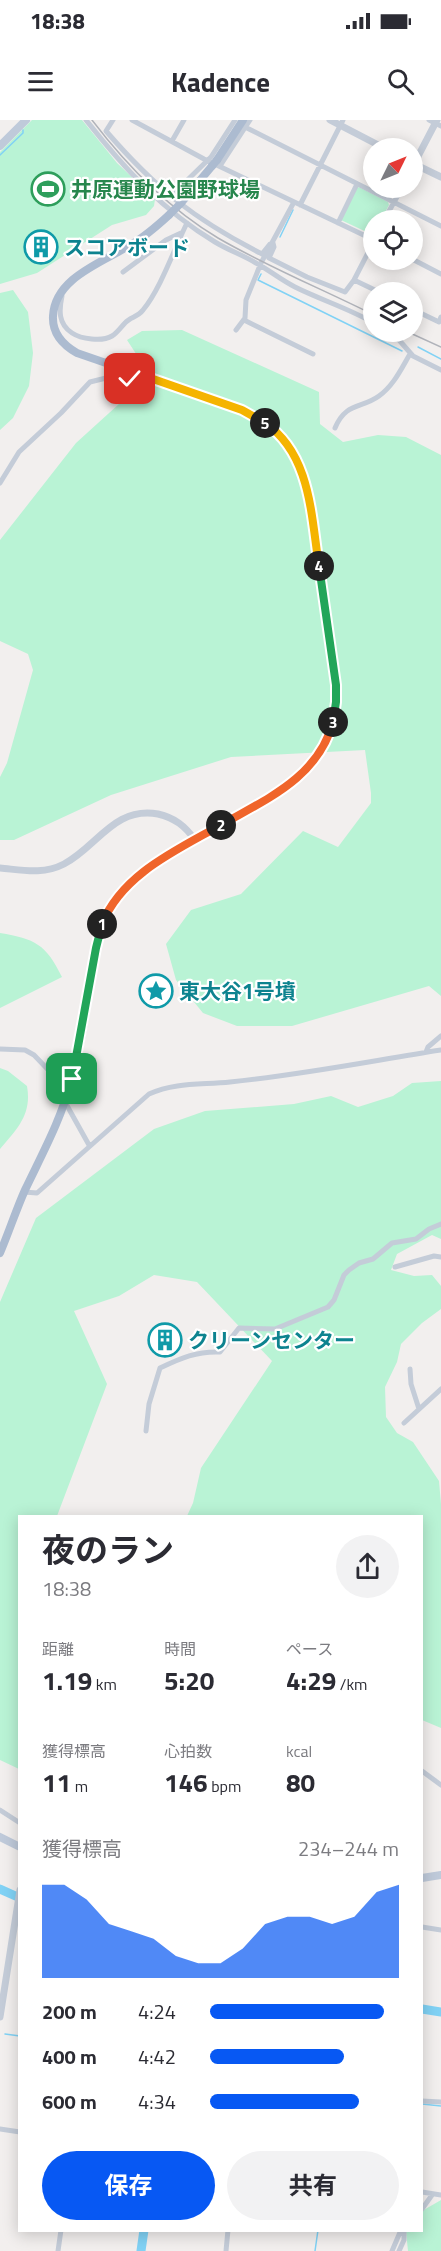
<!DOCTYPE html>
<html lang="ja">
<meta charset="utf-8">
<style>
body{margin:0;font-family:"Titillium Web","Noto Sans JP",sans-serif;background:#f2f2f3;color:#2b2b33;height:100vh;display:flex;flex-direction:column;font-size:22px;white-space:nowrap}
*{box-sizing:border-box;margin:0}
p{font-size:20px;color:#7c7c81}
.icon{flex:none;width:33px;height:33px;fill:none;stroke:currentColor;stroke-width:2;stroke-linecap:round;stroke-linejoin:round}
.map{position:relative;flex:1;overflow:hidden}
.side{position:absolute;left:18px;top:1395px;width:405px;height:717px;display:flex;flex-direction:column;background:#fff;border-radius:0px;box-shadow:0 3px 15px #0003}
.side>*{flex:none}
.needle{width:39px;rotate:47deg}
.controls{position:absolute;left:363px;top:18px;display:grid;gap:12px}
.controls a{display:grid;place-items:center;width:60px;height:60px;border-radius:50%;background:#fff;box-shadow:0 3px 15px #0003;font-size:30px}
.pin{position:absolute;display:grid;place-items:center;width:51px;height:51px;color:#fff;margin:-26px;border-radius:12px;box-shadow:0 3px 9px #0006}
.km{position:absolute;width:30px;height:30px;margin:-15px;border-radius:50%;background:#222;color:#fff;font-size:16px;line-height:30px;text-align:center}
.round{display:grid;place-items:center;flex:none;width:63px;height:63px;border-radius:32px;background:#f2f2f3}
.overview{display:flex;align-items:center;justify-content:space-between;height:102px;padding:0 24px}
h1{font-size:33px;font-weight:700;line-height:45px}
.figures{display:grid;grid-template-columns:repeat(3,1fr);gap:9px;height:102px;padding:6px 24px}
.figures div{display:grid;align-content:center}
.figures b{font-size:26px;font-weight:700}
.figures small{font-size:16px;font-weight:400}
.figures p{font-size:16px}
.chart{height:168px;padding:12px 24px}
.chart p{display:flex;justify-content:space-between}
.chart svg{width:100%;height:108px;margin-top:6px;fill:#0758f3;opacity:.7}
.button{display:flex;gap:12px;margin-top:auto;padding:12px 24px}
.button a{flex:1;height:69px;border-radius:36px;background:#0758f3;color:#fff;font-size:24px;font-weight:700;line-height:69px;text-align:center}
.button a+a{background:#f2f2f3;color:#2b2b33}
ul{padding:0 24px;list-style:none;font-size:20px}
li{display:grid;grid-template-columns:96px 72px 1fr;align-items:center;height:45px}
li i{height:15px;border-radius:8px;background:#0758f3}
.status{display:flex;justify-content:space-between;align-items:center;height:42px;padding:0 30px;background:#fff;direction:ltr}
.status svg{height:16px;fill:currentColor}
header{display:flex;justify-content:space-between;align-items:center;height:78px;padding:0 24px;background:#fff;font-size:27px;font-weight:700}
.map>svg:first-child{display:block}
.green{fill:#b9f3d5}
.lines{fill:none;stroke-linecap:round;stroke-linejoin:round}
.stream{stroke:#81d2f5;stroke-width:1.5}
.river{stroke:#81d2f5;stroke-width:9}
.minor{stroke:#c4ccd8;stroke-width:5}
.tertiary{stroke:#c4ccd8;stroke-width:7}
.secondary{stroke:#bfcada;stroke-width:8}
.primary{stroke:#acbbd0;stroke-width:8}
.rail{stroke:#b0b3ba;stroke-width:1.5}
.primary-bridge{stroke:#acbbd0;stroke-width:8}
.split-1-casing{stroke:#fff;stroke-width:12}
.split-2-casing{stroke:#fff;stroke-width:12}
.split-3-casing{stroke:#fff;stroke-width:12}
.split-4-casing{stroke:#fff;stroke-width:12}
.split-5-casing{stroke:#fff;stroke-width:12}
.split-6-casing{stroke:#fff;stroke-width:12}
.split-1{stroke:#22a559;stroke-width:8}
.split-2{stroke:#f0652b;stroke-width:8}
.split-3{stroke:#f0652b;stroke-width:8}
.split-4{stroke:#22a559;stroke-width:8}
.split-5{stroke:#f5b400;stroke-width:8}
.split-6{stroke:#f5b400;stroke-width:8}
.labels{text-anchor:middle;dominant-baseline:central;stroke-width:4.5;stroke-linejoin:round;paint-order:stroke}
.leisure-label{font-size:21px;font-weight:bold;fill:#27864d;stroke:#fff;text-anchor:start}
.culture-label{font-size:21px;font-weight:bold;fill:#0d838f;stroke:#fff;text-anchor:start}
</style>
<div class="status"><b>18:38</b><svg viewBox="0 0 49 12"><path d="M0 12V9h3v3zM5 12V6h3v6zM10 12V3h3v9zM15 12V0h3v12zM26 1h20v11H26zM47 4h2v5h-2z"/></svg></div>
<header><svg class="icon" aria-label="menu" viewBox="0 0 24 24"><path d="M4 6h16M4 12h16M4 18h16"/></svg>Kadence<svg class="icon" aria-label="search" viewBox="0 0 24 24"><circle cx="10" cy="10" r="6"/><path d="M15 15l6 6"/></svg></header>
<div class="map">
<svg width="441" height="2131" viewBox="0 0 441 2131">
<rect width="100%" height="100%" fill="#f2efee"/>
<!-- green -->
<path class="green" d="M 32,0 L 82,0 L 117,43 L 155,79 L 154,86 L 146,95 L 112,105 L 37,153 L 0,164 L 0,32 Z
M 359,67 L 388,82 L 389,85 L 381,100 L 374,100 L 373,115 L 341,100 L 357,68 Z
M 13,170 L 28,192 L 33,233 L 29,266 L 13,298 L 0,310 L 0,173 Z
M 182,210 L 319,272 L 320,304 L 343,322 L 378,315 L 406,317 L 441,335 L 441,876 L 429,866 L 292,906 L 237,906 L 203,893 L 176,860 L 166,824 L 191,790 L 241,774 L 303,711 L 338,727 L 371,683 L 371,673 L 365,630 L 231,637 L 111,675 L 14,720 L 0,720 L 0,657 L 7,643 L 33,550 L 28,534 L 0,521 L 0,420 L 76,323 L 130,274 L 144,246 L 127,220 L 142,211 Z
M 0,813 C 35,819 46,824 62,857 L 0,888 Z
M 0,948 L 8,951 L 27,966 C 32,994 18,1008 0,1029 Z
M 441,961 L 441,1119 L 432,1115 L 397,1134 L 391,1150 L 414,1156 L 432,1155 L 441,1166 L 441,1189 L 422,1203 L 401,1224 L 397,1242 L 385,1267 L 386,1297 L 397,1313 L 413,1322 L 439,1361 L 441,1384 L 441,1608 L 422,1600 L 422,1396 L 187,1396 L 193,1383 L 201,1348 L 272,1241 L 197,1162 L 154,1155 L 119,1176 L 74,1191 L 107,1264 L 57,1396 L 20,1396 L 19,1649 L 0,1640 L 0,1182 L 36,1098 L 154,1009 L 205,991 L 294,984 L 331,976 L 358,987 L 393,976 L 412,963 Z
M 441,2080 L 441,2131 L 408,2131 L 406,2111 L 422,2110 L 422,2091 Z"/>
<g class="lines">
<!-- stream -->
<path class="stream" d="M 0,35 L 23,13 L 23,10
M 280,117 L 293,90
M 261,154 L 258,160 L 402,231
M 418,227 L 441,239
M 5,1914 L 20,1916
M 422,1984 L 441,1986
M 315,2131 L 318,2110"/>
<!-- river -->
<path class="river" d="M 0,1769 L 20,1778
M 422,1889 L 441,1892
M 141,2131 L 144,2110"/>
<!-- minor -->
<path class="minor" d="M 86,0 C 123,47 163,91 215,122 C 228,130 243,135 256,143 C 269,150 281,160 295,167 C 321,180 348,188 374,203
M 113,0 L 106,11 C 156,69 194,99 262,134 L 270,124 L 273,123 L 274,127 L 269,138 L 307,157 L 345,172 L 354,160 L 374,121
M 132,0 L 204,39 L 374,120
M 429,0 L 441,6
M 245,7 L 441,106
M 172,21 L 184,0
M 220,46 L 250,0
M 170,77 L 211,37 L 235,0
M 300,85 L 343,0
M 384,100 L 402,68
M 338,103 L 357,64
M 412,139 L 441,154
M 123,152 L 166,120 L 181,113
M 354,160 L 379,172
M 62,176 C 59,190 58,204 72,213 C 81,219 102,222 112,216 C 117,213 121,207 125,203 C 130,197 138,197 143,190 C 161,168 174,129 187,103
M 412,189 L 439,202 L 441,197
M 244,200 L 313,234
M 236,210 L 245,198 L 246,180 L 261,143 L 294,82
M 387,212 L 399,220 L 413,236 L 441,250
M 335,308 C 346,282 361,289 379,276 C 394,265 401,249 410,234
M 0,363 L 19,332 L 61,293 L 90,262 L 106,258 L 127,261 L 133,253
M 0,929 L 25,930 L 34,935 L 56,958 L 65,982 L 89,1025
M 426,932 L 428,927 L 441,916
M 24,1072 L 37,1073 L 149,974 C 175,962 202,965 230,962 C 301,955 371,941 441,930
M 395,1147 L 434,1136 L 441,1137
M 410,1249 L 411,1264 L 419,1289
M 404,1303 L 441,1269
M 146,1311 L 149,1284 L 160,1248 C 181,1238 197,1231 220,1232 L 239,1208 L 275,1209 L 328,1187 L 334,1180 L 344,1155 L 349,1150 L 359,1143 L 373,1139 L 392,1123 L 416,1119 L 429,1109 L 441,1104
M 422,1651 L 441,1665
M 0,1690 L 20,1703
M 422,1807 L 441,1810
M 422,1981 L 441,1982
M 0,2009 L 20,2012
M 422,2072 L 441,2075
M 422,2089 L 432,2075
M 58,2131 L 61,2110
M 226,2131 L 228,2110
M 392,2131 L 401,2110
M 399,2131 L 404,2120 L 404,2110"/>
<!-- tertiary -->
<path class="tertiary" d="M 330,0 L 384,28
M 412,43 L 441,57
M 414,44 L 437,0
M 0,748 C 22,750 43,755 64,744 C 97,727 114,686 158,694 C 175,698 185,706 195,720
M 0,1897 L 20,1770"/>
<!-- secondary -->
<path class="secondary" d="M 0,26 L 26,0
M 0,1717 L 20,1727
M 422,1758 L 441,1755"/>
<!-- primary -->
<path class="primary" d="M 217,40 L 243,0
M 181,83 L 212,46
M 0,1133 C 9,1112 16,1090 25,1070 C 42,1034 61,1000 71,961 C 80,933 84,902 89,872 C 95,835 98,801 123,771 C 190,694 339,692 336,565 L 308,373 C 300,333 277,308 242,290 L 77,233 C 63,225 52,214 53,196 C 55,157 104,142 132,124 C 146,116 157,106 169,95"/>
<!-- rail -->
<path class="rail" d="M 92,0 C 127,46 168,88 218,118 C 268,147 322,169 374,195
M 408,212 L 441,227"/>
<!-- primary-bridge -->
<path class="primary-bridge" d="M 212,46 L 217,40
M 169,95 L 181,83"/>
</g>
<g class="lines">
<!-- split-1 casing -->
<g class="split-1-casing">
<path id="split-1" d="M 72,959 L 96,828 L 102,804"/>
</g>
<!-- split-2 casing -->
<g class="split-2-casing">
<path id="split-2" d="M 102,804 C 122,754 177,730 221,705"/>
</g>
<!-- split-3 casing -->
<g class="split-3-casing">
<path id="split-3" d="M 221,705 C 266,679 318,658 333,602"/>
</g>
<!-- split-4 casing -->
<g class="split-4-casing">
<path id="split-4" d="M 319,446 L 336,565 L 336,582 L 333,602"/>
</g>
<!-- split-5 casing -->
<g class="split-5-casing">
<path id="split-5" d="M 265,303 C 311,334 311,396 319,446"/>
</g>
<!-- split-6 casing -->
<g class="split-6-casing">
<path id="split-6" d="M 130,259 L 133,252 L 242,290 L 265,303"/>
</g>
<!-- split-1 -->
<use href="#split-1" class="split-1"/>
<!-- split-2 -->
<use href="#split-2" class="split-2"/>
<!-- split-3 -->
<use href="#split-3" class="split-3"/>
<!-- split-4 -->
<use href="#split-4" class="split-4"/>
<!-- split-5 -->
<use href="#split-5" class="split-5"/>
<!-- split-6 -->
<use href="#split-6" class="split-6"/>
</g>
<!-- icons -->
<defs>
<g id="stadium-ring" transform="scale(1.725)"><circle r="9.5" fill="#fff" stroke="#2e9e5b" stroke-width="1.5"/><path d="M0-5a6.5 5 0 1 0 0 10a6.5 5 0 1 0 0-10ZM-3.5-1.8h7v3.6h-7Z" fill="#2e9e5b"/></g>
<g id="building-ring" transform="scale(1.725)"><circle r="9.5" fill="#fff" stroke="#0f9aa8" stroke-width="1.5"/><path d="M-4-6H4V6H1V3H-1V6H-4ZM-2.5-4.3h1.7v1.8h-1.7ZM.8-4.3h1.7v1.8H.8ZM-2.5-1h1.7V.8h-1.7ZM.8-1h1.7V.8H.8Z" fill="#0f9aa8"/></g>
<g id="sight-ring" transform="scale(1.725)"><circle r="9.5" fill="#fff" stroke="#0f9aa8" stroke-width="1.5"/><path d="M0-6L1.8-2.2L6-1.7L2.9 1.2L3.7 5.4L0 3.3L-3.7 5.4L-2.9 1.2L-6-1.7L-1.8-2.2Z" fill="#0f9aa8"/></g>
</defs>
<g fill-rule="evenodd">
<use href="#stadium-ring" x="48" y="69"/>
<use href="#building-ring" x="41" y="127"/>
<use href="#sight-ring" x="156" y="871"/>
<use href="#building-ring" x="165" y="1220"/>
</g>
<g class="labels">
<!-- leisure labels -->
<g class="leisure-label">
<text x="71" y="69">井原運動公園野球場</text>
</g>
<!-- culture labels -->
<g class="culture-label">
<text x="64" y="127">スコアボード</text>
<text x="179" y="871">東大谷1号墳</text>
<text x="188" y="1220">クリーンセンター</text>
</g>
</g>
</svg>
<div class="controls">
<a><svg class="needle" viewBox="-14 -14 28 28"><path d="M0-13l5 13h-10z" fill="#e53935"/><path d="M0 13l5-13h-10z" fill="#7c7c81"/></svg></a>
<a><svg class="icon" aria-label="locate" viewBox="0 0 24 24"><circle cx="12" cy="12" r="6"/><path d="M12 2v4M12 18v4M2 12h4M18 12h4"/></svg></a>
<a><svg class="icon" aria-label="layers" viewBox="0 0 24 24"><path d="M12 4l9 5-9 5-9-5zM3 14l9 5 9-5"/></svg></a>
</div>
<div class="pin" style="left:72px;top:959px;background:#1e9e55"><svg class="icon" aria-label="arrive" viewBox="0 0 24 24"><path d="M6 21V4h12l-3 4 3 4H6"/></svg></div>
<div class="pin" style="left:130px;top:259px;background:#d93025"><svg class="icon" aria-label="check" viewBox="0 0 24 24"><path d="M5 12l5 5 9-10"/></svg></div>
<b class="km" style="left:102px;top:804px">1</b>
<b class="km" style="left:221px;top:705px">2</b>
<b class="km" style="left:333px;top:602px">3</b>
<b class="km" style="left:319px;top:446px">4</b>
<b class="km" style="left:265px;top:303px">5</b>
<section class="side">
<div class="overview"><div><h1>夜のラン</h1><p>18:38</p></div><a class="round"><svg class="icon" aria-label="share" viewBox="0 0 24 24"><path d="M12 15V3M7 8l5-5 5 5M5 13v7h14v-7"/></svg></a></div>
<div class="figures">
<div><p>距離</p><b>1.19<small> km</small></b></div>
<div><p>時間</p><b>5:20</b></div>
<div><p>ペース</p><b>4:29<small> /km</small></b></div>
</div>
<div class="figures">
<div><p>獲得標高</p><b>11<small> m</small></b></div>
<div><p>心拍数</p><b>146<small> bpm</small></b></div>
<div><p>kcal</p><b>80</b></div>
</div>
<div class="chart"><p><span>獲得標高</span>234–244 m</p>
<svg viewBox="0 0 160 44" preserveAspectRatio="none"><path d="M0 44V6L10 6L20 12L30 22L40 25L50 28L60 35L70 38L80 38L90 32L100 22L110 19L120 19L130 22L140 19L150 9L160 6V44z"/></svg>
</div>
<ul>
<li><b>200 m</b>4:24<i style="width:92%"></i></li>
<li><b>400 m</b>4:42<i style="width:71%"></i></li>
<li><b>600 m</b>4:34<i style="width:79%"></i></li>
</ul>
<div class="button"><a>保存</a><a>共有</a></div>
</section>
</div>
